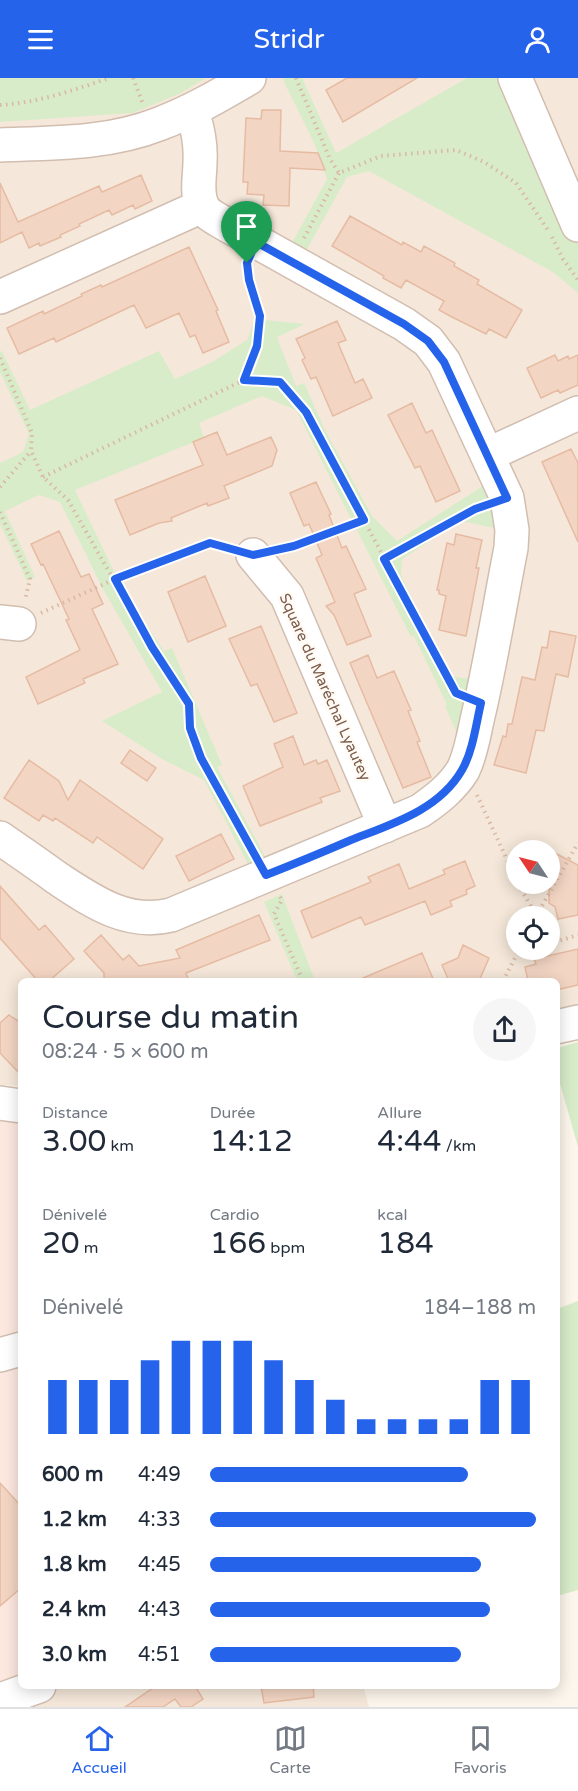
<!DOCTYPE html>
<html lang="fr">
<meta charset="utf-8">
<style>
body{margin:0;font-family:"Varela Round",sans-serif;background:#f6f6f7;color:#1f2937;height:100vh;display:flex;flex-direction:column;font-size:22px;white-space:nowrap}
*{box-sizing:border-box;margin:0}
p{font-size:20px;color:#747a83}
.icon{flex:none;width:33px;height:33px;fill:none;stroke:currentColor;stroke-width:2;stroke-linecap:round;stroke-linejoin:round}
.map{position:relative;flex:1;overflow:hidden}
.drawer{position:absolute;left:18px;top:900px;width:542px;height:711px;display:flex;flex-direction:column;background:#fff;border-radius:9px;box-shadow:0 3px 15px #0003}
.drawer>*{flex:none}
.needle{width:39px;rotate:305deg}
.tools{position:absolute;left:506px;top:762px;display:grid;gap:12px}
.tools a{display:grid;place-items:center;width:54px;height:54px;border-radius:50%;background:#fff;box-shadow:0 3px 15px #0003;font-size:30px}
.pin{position:absolute;display:grid;place-items:center;width:51px;height:51px;color:#fff;margin:-62px -26px;border-radius:50% 50% 50% 0;rotate:-45deg;box-shadow:0 0 6px #0007}
.pin .icon{rotate:45deg}
.round{display:grid;place-items:center;flex:none;width:63px;height:63px;border-radius:32px;background:#f6f6f7}
.summary{display:flex;align-items:center;justify-content:space-between;height:102px;padding:0 24px}
h1{font-size:33px;font-weight:600;line-height:45px}
.stats{display:grid;grid-template-columns:repeat(3,1fr);gap:9px;height:102px;padding:6px 24px}
.stats div{display:grid;align-content:center}
.stats b{font-size:30px;font-weight:600}
.stats small{font-size:16px;font-weight:400}
.stats p{font-size:16px}
.chart{height:168px;padding:12px 24px}
.chart p{display:flex;justify-content:space-between}
.chart svg{width:100%;height:108px;margin-top:6px;stroke:#2563eb;stroke-width:6}
ul{padding:0 24px;list-style:none;font-size:20px}
li{display:grid;grid-template-columns:96px 72px 1fr;align-items:center;height:45px}
li i{height:15px;border-radius:8px;background:#2563eb}
header{display:flex;justify-content:space-between;align-items:center;height:78px;padding:0 24px;background:#2563eb;color:#fff;font-size:27px;font-weight:600}
.tabs{display:flex;justify-content:space-around;align-items:center;height:84px;border-top:2px solid #e0e1e3;background:#fff;font-size:16px;color:#747a83}
.tabs a{display:grid;justify-items:center;gap:3px}
.tabs .active{color:#2563eb}
.map>svg:first-child{display:block}
.residential{fill:#f5e8da;fill-rule:evenodd}
.commercial{fill:#fde8e0}
.green{fill:#d8ecc9}
.building{fill:#f3d5c3;stroke:#e6bba3;stroke-width:1.5}
.lines{fill:none;stroke-linecap:round;stroke-linejoin:round}
.minor-casing{stroke:#d1beb0;stroke-width:36}
.path{stroke:#d9b8a5;stroke-width:4;stroke-dasharray:1.5 4.5;stroke-linecap:butt}
.minor{stroke:#fff;stroke-width:33}
.route-casing{stroke:#fff;stroke-width:12}
.route{stroke:#2563eb;stroke-width:8}
.labels{text-anchor:middle;dominant-baseline:central;stroke-width:5;stroke-linejoin:round;paint-order:stroke}
.street-label{font-size:15px;fill:#7a5c4d;stroke:#fffaf3}
</style>
<header><svg class="icon" aria-label="menu" viewBox="0 0 24 24"><path d="M4 6h16M4 12h16M4 18h16"/></svg>Stridr<svg class="icon" aria-label="person" viewBox="0 0 24 24"><circle cx="12" cy="8" r="4"/><path d="M4 21q1-7 8-7t8 7"/></svg></header>
<div class="map">
<svg width="578" height="1629" viewBox="0 0 578 1629">
<rect width="100%" height="100%" fill="#fdf6ec"/>
<!-- residential -->
<path class="residential" d="M 0,0 L 578,0 L 578,926 L 557,932 L 556,903 L 21,903 L 21,1008 L 0,1007 ZM 516,772 L 549,772 L 549,806 L 516,806 ZM 516,838 L 549,838 L 549,872 L 516,872 Z
M 58,1608 L 363,1608 L 369,1629 L 0,1629 L 23,1619 Z"/>
<!-- commercial -->
<path class="commercial" d="M 0,1025 L 21,1027 L 21,1608 L 0,1622 Z"/>
<!-- green -->
<path class="green" d="M 0,0 L 206,0 L 181,15 L 133,35 L 0,44 Z
M 285,0 L 302,0 L 336,75 L 467,0 L 508,0 L 578,163 L 578,215 L 553,194 L 369,93 L 347,99 L 306,173 L 292,165 L 327,101 L 315,67 L 283,2 Z
M 255,241 L 305,246 L 277,259 L 296,308 L 304,305 L 325,352 L 372,438 L 397,463 L 486,406 L 499,451 L 461,443 L 402,481 L 401,497 L 449,598 L 470,601 L 458,658 L 445,628 L 447,627 L 414,558 L 411,559 L 296,332 L 262,318 L 199,345 L 204,360 L 75,412 L 122,510 L 164,573 L 172,570 L 222,687 L 217,689 L 267,782 L 250,790 L 204,702 L 162,681 L 102,643 L 162,614 L 103,511 L 60,424 L 39,417 L 5,433 L 35,499 L 27,503 L 0,446 L 0,385 L 23,374 L 29,356 L 0,294 L 0,274 L 2,273 L 30,332 L 159,273 L 175,301 L 212,284 L 247,262 Z
M 282,816 L 315,903 L 297,903 L 264,824 Z
M 578,964 L 578,1069 L 557,995 L 557,970 Z
M 578,1223 L 578,1512 L 557,1518 L 557,1231 Z"/>
<!-- building -->
<path class="building" d="M 347,0 L 417,0 L 343,44 L 326,12 Z
M 262,32 L 281,32 L 280,73 L 318,75 L 325,92 L 290,90 L 289,128 L 263,127 L 264,117 L 247,116 L 248,104 L 243,104 L 246,40 L 261,41 Z
M 141,97 L 152,123 L 135,131 L 133,127 L 112,137 L 109,132 L 79,146 L 80,148 L 60,157 L 61,159 L 40,168 L 39,165 L 29,170 L 22,154 L 0,165 L 0,105 L 18,144 L 99,108 L 102,114 Z
M 350,138 L 402,167 L 403,164 L 421,174 L 424,168 L 455,185 L 454,188 L 479,202 L 477,206 L 522,232 L 506,260 L 489,251 L 486,256 L 450,238 L 439,232 L 444,223 L 406,202 L 401,210 L 383,200 L 384,198 L 332,168 Z
M 189,169 L 218,232 L 216,233 L 229,264 L 203,275 L 195,257 L 190,259 L 179,235 L 146,250 L 134,227 L 56,264 L 54,260 L 19,276 L 7,250 L 43,233 L 44,236 L 82,218 L 81,216 L 101,207 L 102,209 Z
M 337,243 L 346,262 L 338,265 L 355,305 L 363,301 L 372,320 L 333,338 L 316,299 L 311,301 L 302,282 L 305,280 L 296,261 Z
M 555,277 L 558,283 L 568,278 L 569,281 L 578,277 L 578,307 L 560,315 L 558,312 L 541,320 L 527,290 Z
M 412,325 L 426,355 L 432,352 L 460,413 L 436,424 L 420,388 L 415,390 L 388,337 Z
M 217,354 L 227,377 L 271,359 L 277,372 L 272,388 L 224,408 L 229,420 L 208,428 L 207,425 L 171,440 L 172,443 L 159,445 L 130,457 L 115,422 L 203,387 L 193,364 Z
M 571,371 L 578,385 L 578,464 L 542,384 Z
M 316,404 L 331,436 L 329,437 L 342,470 L 346,468 L 366,511 L 354,516 L 371,558 L 347,567 L 334,537 L 326,528 L 335,524 L 316,480 L 322,477 L 309,446 L 304,448 L 290,415 Z
M 59,453 L 81,499 L 89,496 L 103,526 L 92,531 L 118,586 L 83,601 L 85,605 L 38,626 L 26,599 L 80,572 L 66,542 L 69,541 L 43,486 L 41,487 L 31,466 Z
M 456,456 L 482,462 L 476,490 L 479,490 L 466,558 L 439,552 L 446,518 L 439,516 L 439,512 L 437,512 L 447,465 L 454,467 Z
M 205,498 L 226,548 L 188,564 L 168,514 Z
M 261,548 L 297,635 L 274,644 L 257,606 L 251,608 L 229,561 Z
M 550,553 L 576,558 L 568,599 L 556,596 L 544,653 L 536,652 L 526,695 L 494,687 L 503,658 L 506,659 L 508,646 L 512,646 L 522,599 L 535,602 L 542,569 L 547,570 Z
M 368,577 L 377,600 L 394,593 L 411,632 L 408,633 L 420,663 L 417,664 L 431,699 L 403,710 L 350,585 Z
M 293,658 L 304,687 L 316,682 L 318,686 L 327,682 L 340,713 L 320,720 L 322,724 L 260,748 L 243,708 L 283,689 L 274,666 Z
M 130,672 L 156,690 L 147,703 L 121,685 Z
M 29,682 L 59,703 L 68,722 L 80,702 L 163,761 L 143,791 L 97,759 L 93,765 L 55,740 L 53,743 L 43,737 L 39,743 L 4,720 Z
M 221,756 L 234,781 L 189,803 L 176,778 Z
M 549,772 L 578,787 L 578,837 L 558,841 L 555,829 L 549,825 Z
M 465,783 L 475,808 L 466,812 L 467,816 L 450,823 L 452,828 L 431,837 L 425,823 L 365,847 L 361,839 L 312,860 L 301,833 L 371,804 L 368,799 L 399,786 L 409,811 L 445,796 L 443,792 Z
M 0,808 L 39,852 L 45,847 L 74,881 L 49,903 L 38,903 L 0,860 Z
M 259,837 L 270,862 L 186,895 L 189,903 L 104,903 L 104,895 L 84,873 L 101,857 L 123,882 L 129,877 L 139,888 L 180,880 L 176,872 Z
M 463,867 L 489,880 L 479,903 L 449,903 L 442,887 L 458,880 Z
M 578,871 L 578,907 L 556,912 L 556,903 L 528,903 L 525,889 L 536,886 L 534,881 Z
M 422,875 L 434,903 L 356,903 Z
M 9,937 L 21,945 L 21,997 L 0,975 L 0,945 Z
M 0,1405 L 21,1428 L 21,1510 L 0,1528 Z
M 156,1608 L 195,1608 L 203,1621 L 191,1629 L 181,1629 L 175,1621 L 163,1629 L 125,1629 Z
M 261,1608 L 313,1608 L 314,1619 L 264,1625 Z"/>
<g class="lines">
<!-- minor casing -->
<g class="minor-casing">
<path id="minor" d="M 515,0 L 578,147
M 0,67 C 54,65 108,66 159,46 C 191,34 220,17 249,0
M 0,219 L 202,128
M 487,377 L 578,335
M 253,477 L 287,518 L 385,748
M 0,544 L 19,546
M 0,760 C 19,773 38,786 57,800 C 92,823 127,848 171,837 L 420,733 C 436,722 452,710 463,692 C 471,676 474,655 478,638 C 491,583 500,526 511,470 L 512,452 L 507,420 L 444,284 L 428,263 L 404,246 L 227,147 C 219,142 205,136 202,127 C 196,114 200,98 200,84 C 201,68 198,48 191,33
M 556,949 L 578,944
M 0,1025 L 21,1028
M 0,1277 L 21,1271
M 0,1622 L 39,1608"/>
</g>
<!-- path -->
<path class="path" d="M 133,0 L 143,26
M 296,0 L 330,81 L 339,95 L 381,78 L 456,72 L 484,84 L 516,105 L 548,152
M 0,27 C 37,25 74,12 109,0
M 552,159 L 563,181 L 578,202
M 304,160 L 339,95
M 0,280 L 32,355 L 31,373 L 43,399 L 68,422 L 152,569 L 189,626 L 190,650 L 201,680 L 253,774
M 244,302 C 252,282 263,259 259,236 C 257,221 249,206 247,190
M 43,399 L 244,302 L 280,304 L 306,334 L 456,614
M 0,409 L 31,373
M 0,434 L 30,501 L 25,522
M 283,471 L 294,468 L 364,442
M 384,481 L 482,429
M 41,535 L 115,501 L 210,465 L 229,470
M 477,717 L 516,801
M 518,806 L 536,837
M 280,819 L 282,822 L 274,836 L 303,903
M 536,838 L 578,765
M 549,866 L 578,857
M 517,875 L 530,872
M 503,903 L 519,872"/>
<!-- minor -->
<use href="#minor" class="minor"/>
</g>
<g class="lines">
<!-- route casing -->
<g class="route-casing">
<path id="route" d="M 256,164 L 404,246 L 428,263 L 444,284 L 507,420 L 475,431 L 384,481 L 456,615 L 481,625 C 476,646 473,673 462,692 C 439,732 392,746 351,762 C 323,774 294,786 266,797 L 201,680 L 190,650 L 189,626 L 152,569 L 115,501 L 210,465 L 253,477 L 294,468 L 364,442 L 306,334 L 280,304 L 244,302 L 257,268 L 260,238 L 249,202 L 247,185 Z"/>
</g>
<!-- route -->
<use href="#route" class="route"/>
</g>
<g class="labels">
<!-- street labels -->
<g class="street-label">
<text transform="translate(325 609) rotate(66)">Square du Maréchal Lyautey</text>
</g>
</g>
</svg>
<div class="tools">
<a><svg class="needle" viewBox="-14 -14 28 28"><path d="M0-13l5 13h-10z" fill="#e53935"/><path d="M0 13l5-13h-10z" fill="#747a83"/></svg></a>
<a><svg class="icon" aria-label="locate" viewBox="0 0 24 24"><circle cx="12" cy="12" r="6"/><path d="M12 2v4M12 18v4M2 12h4M18 12h4"/></svg></a>
</div>
<div class="pin" style="left:247px;top:185px;background:#1e9e55"><svg class="icon" aria-label="arrive" viewBox="0 0 24 24"><path d="M6 21V4h12l-3 4 3 4H6"/></svg></div>
<section class="drawer">
<div class="summary"><div><h1>Course du matin</h1><p>08:24 · 5 × 600 m</p></div><a class="round"><svg class="icon" aria-label="share" viewBox="0 0 24 24"><path d="M12 15V3M7 8l5-5 5 5M5 13v7h14v-7"/></svg></a></div>
<div class="stats">
<div><p>Distance</p><b>3.00<small> km</small></b></div>
<div><p>Durée</p><b>14:12</b></div>
<div><p>Allure</p><b>4:44<small> /km</small></b></div>
</div>
<div class="stats">
<div><p>Dénivelé</p><b>20<small> m</small></b></div>
<div><p>Cardio</p><b>166<small> bpm</small></b></div>
<div><p>kcal</p><b>184</b></div>
</div>
<div class="chart"><p><span>Dénivelé</span>184–188 m</p>
<svg viewBox="0 0 160 44" preserveAspectRatio="none"><path d="M5 44V22M15 44V22M25 44V22M35 44V14M45 44V6M55 44V6M65 44V6M75 44V14M85 44V22M95 44V30M105 44V38M115 44V38M125 44V38M135 44V38M145 44V22M155 44V22"/></svg>
</div>
<ul>
<li><b>600 m</b>4:49<i style="width:79%"></i></li>
<li><b>1.2 km</b>4:33<i style="width:100%"></i></li>
<li><b>1.8 km</b>4:45<i style="width:83%"></i></li>
<li><b>2.4 km</b>4:43<i style="width:86%"></i></li>
<li><b>3.0 km</b>4:51<i style="width:77%"></i></li>
</ul>
</section>
</div>
<nav class="tabs">
<a class="active"><svg class="icon" aria-label="home" viewBox="0 0 24 24"><path d="M3 11l9-7 9 7M6 9v11h12V9"/></svg>Accueil</a>
<a><svg class="icon" aria-label="map" viewBox="0 0 24 24"><path d="M3 6l6-2 6 2 6-2v14l-6 2-6-2-6 2zM9 4v14M15 6v14"/></svg>Carte</a>
<a><svg class="icon" aria-label="saved" viewBox="0 0 24 24"><path d="M7 4h10v16l-5-4-5 4z"/></svg>Favoris</a>
</nav>
